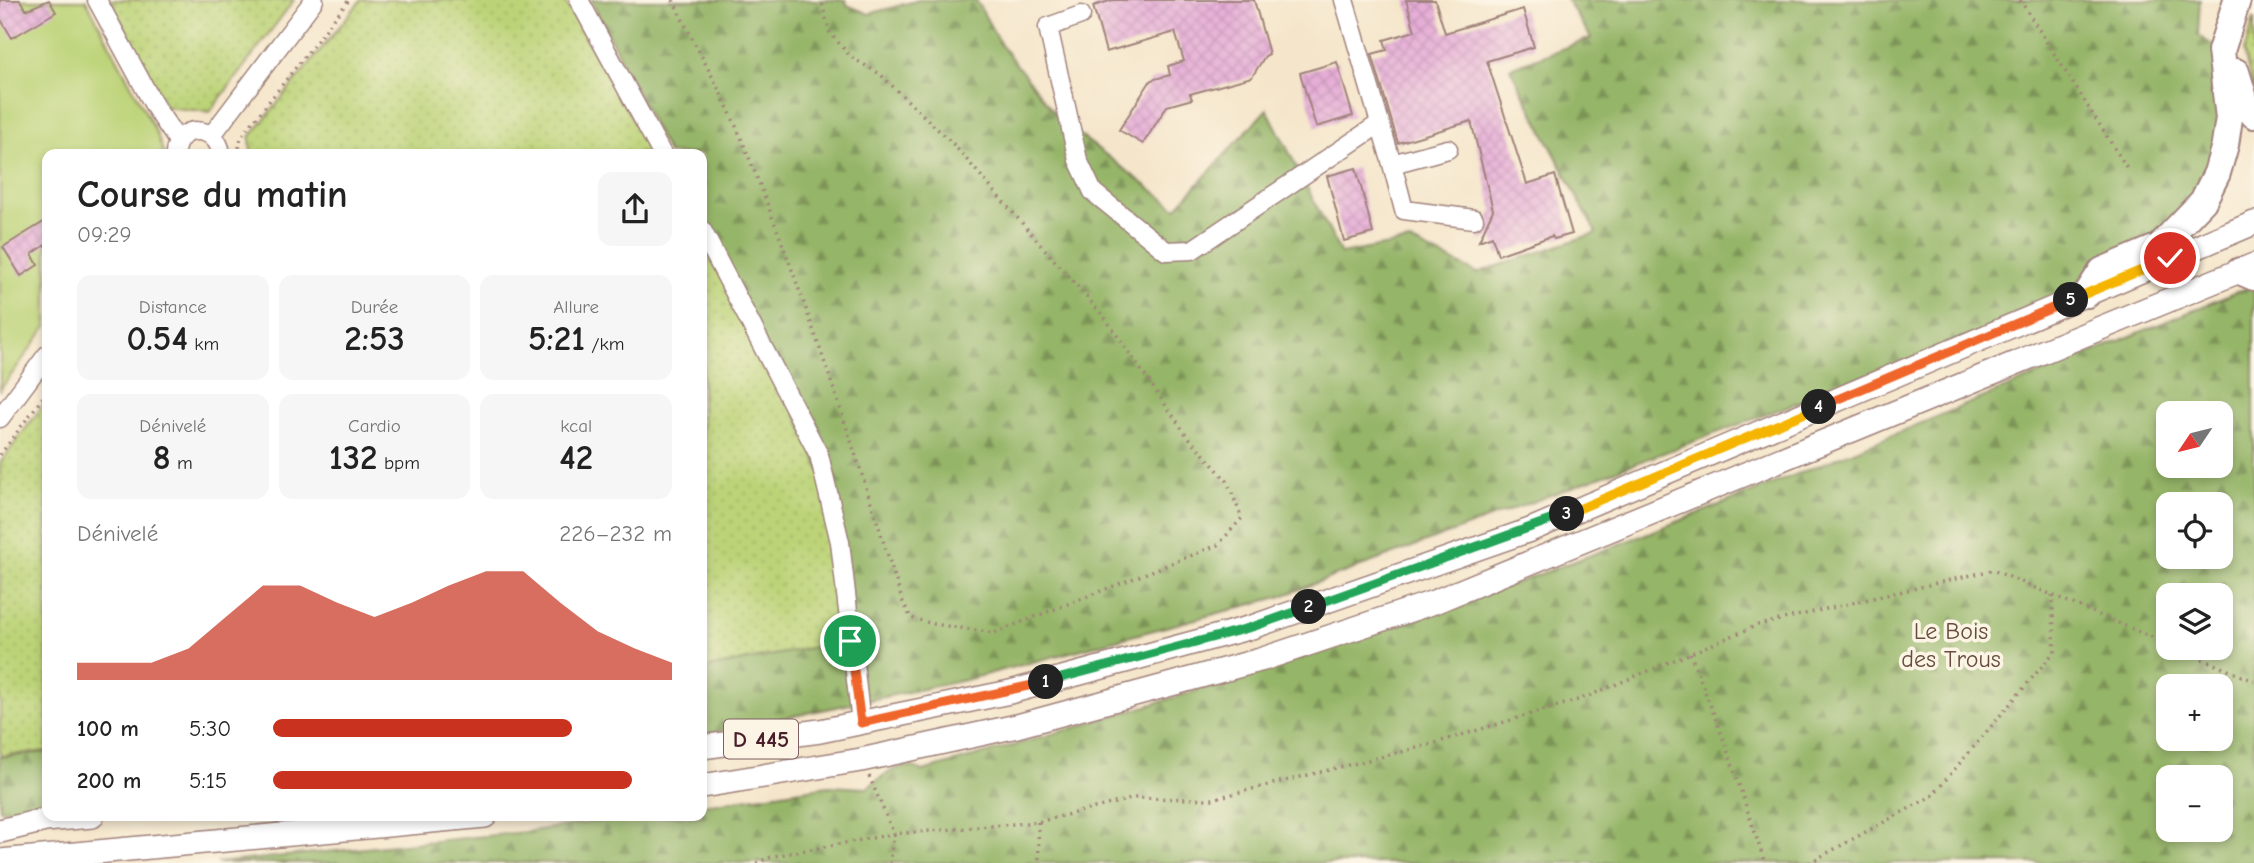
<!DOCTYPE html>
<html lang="fr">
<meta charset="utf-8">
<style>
body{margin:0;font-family:"Comic Neue",sans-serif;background:#f6f6f6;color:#222;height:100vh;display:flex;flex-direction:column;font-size:26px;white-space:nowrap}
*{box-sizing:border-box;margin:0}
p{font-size:23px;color:#767676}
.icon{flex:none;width:38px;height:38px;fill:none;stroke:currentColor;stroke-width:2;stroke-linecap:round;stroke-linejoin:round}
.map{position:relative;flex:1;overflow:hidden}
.details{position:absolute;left:42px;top:149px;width:665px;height:672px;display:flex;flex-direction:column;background:#fff;border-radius:14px;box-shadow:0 4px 10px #0003}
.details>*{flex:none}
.needle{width:46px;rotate:235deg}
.fabs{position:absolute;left:2156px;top:401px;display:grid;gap:14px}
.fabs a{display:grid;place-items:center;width:77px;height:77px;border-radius:14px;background:#fff;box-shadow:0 4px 10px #0003;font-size:35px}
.pin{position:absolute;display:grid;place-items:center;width:60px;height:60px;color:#fff;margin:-30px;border:4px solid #fff;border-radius:50%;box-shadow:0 2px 7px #0007}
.km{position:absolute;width:35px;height:35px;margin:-18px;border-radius:50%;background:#222;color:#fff;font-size:19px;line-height:35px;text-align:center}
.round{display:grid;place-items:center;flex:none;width:74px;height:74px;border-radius:14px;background:#f6f6f6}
.headline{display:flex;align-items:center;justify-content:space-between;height:119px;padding:0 35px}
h1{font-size:38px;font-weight:800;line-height:52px}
.stats{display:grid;grid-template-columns:repeat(3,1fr);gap:10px;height:119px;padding:7px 35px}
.stats div{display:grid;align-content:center;border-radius:14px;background:#f6f6f6;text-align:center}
.stats b{font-size:35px;font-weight:800}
.stats small{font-size:19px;font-weight:400}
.stats p{font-size:19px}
.chart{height:196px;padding:14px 35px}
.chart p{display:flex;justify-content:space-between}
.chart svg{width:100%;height:126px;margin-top:7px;fill:#c8321e;opacity:.7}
ul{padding:0 35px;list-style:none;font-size:23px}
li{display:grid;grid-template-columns:112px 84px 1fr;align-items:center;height:52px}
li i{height:18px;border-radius:9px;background:#c8321e}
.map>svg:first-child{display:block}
.grass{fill:url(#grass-dots);stroke:#837951;stroke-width:2}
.forest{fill:url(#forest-firs);stroke:#706a4a;stroke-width:2;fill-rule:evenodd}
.pitch{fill:#bcd377;stroke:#837951;stroke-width:2}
.building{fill:url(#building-cross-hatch)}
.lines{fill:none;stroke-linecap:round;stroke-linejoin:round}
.minor-casing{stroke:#a0827b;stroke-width:21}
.major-casing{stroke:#a0827b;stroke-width:26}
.highway-casing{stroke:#a0827b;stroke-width:30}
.path{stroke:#a0827b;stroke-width:3.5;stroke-dasharray:2 5;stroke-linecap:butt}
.minor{stroke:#fff;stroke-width:18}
.major{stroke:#fff;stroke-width:23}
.highway{stroke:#fff;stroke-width:26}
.split-1-casing{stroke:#fff;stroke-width:14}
.split-2-casing{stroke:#fff;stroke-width:14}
.split-3-casing{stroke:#fff;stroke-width:14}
.split-4-casing{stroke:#fff;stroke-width:14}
.split-5-casing{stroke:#fff;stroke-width:14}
.split-6-casing{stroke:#fff;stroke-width:14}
.split-1{stroke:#f0652b;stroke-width:9}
.split-2{stroke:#22a559;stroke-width:9}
.split-3{stroke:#22a559;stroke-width:9}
.split-4{stroke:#f5b400;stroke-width:9}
.split-5{stroke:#f0652b;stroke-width:9}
.split-6{stroke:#f5b400;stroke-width:9}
.labels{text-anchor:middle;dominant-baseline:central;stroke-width:7;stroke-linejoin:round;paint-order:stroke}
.shield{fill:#fcf5e5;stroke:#7f5f63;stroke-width:2}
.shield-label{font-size:23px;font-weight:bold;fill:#4a1f2b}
.park-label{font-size:24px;fill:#664c3e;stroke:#fcf5e5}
</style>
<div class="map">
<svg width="2254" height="863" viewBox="0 0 2254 863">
<defs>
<pattern id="grass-dots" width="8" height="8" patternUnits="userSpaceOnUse" patternTransform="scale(1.75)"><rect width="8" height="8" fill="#bcd377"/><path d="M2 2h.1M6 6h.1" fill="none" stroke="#a3b567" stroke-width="1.8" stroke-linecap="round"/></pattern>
<pattern id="forest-firs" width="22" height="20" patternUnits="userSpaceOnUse" patternTransform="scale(1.75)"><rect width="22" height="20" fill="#95b568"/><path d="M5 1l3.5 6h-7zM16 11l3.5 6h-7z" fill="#7c9356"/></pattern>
<pattern id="building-cross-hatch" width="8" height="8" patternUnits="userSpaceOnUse" patternTransform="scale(1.75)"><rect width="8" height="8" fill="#e6aed7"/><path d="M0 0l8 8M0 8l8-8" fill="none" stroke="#c795b9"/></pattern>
</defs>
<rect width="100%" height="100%" fill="#fcf5e5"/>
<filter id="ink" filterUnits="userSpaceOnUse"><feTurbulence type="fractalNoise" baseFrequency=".0143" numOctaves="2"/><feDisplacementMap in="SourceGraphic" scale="14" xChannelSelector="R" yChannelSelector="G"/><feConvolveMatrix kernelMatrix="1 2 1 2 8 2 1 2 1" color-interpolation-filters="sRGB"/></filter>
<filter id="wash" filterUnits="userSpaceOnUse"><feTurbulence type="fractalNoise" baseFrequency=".00686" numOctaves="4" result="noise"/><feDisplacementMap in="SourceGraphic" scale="28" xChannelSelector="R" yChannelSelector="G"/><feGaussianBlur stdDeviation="1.57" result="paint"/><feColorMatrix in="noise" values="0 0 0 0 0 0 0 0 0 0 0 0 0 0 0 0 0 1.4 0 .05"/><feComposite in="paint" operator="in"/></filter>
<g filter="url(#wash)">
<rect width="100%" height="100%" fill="#f5e6cb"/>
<!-- grass -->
<path class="grass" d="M 110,0 L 294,0 L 210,112 L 166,107 Z
M 361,0 L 564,0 L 652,154 L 251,154 L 250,137 Z
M 2254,18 L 2254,96 L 2244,52 Z
M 702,241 L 819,455 L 851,641 L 702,669 Z
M 47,400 L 47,751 L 0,756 L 0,463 Z"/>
<!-- forest -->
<path class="forest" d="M 591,0 L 846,0 L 847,5 L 869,14 L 919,0 L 976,0 L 1001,45 L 1060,120 L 1176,208 L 1267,109 L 1341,254 L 1410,241 L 1477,273 L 1596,233 L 1510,68 L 1591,38 L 1567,0 L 2200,0 L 2198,35 L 2221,51 L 2226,80 L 2203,201 L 2087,294 L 1279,597 L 965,680 L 702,735 L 702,669 L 850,640 L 829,491 L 782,381 L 702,221 L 702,154 L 668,154 Z
M 2254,285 L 2254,863 L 216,863 L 525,832 L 634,816 L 702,816 L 702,805 L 829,786 L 867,788 C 884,775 901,759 923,771 C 1094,723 1265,672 1433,613 C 1711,515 1982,397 2254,285 ZM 2168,413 L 2221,413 L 2221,466 L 2168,466 ZM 2168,504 L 2221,504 L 2221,556 L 2168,556 ZM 2168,595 L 2221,595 L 2221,648 L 2168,648 ZM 2168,686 L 2221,686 L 2221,738 L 2168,738 ZM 2168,777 L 2221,777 L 2221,830 L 2168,830 Z
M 47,752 L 47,805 L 0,810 L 0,757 Z"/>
<!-- pitch -->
<path class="pitch" d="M 0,0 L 86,0 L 156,132 L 164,154 L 47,154 L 47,326 L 0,390 Z"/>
<g id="blocks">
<!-- building -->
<path class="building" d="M 0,0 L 20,0 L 26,10 L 49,0 L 56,12 L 12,38 L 0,18 Z
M 1113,0 L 1254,0 L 1269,54 L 1265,56 L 1252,77 L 1190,94 L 1192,99 L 1167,106 L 1143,144 L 1119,130 L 1151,80 L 1170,75 L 1168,66 L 1184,61 L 1175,32 L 1106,52 L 1093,6 Z
M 1406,0 L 1435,0 L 1445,33 L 1523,9 L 1534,47 L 1487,61 L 1527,184 L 1555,175 L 1572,234 L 1554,239 L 1552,236 L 1498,255 L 1492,236 L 1479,241 L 1493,210 L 1471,121 L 1398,143 L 1372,54 L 1387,50 L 1384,40 L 1415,31 Z
M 1337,62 L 1353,116 L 1316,127 L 1300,73 Z
M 1356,168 L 1373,233 L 1344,241 L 1327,176 Z
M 47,220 L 47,244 L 32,254 L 38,265 L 21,276 L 3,247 Z"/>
</g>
</g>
<g filter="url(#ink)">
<use href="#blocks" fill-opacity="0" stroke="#a0827b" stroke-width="2"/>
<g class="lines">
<!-- minor casing -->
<g class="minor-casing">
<path id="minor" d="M 97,0 L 155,107 L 178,141
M 579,0 L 662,154
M 1344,0 L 1392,164 L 1448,149
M 1081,15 L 1048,27 L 1078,160 L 1093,192 L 1166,251 L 1192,250 L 1379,124
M 212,135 L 314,0
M 175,154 C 176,123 218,124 221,154
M 1392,164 L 1404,210 L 1474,219
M 702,230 L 819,455 L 840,542 L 861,723
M 0,418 L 47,355"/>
</g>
<!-- major casing -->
<g class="major-casing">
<path id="major" d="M 702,747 L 820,731 L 1010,692 L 1252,627 L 1530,530 L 2254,223
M 702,786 L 861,760 L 1017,726 L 1260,660 L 1434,602 L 2254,265
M 0,831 L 45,820 L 92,816
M 0,861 L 485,816"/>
</g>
<!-- highway casing -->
<g class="highway-casing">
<path id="highway" d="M 2236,72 L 2246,105 L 2254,115
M 2240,271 L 2254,277
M 2087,294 L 2102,271 L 2159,247 L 2203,201 L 2217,173 L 2225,145 L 2229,118 L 2221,51 L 2237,0"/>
</g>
<!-- path -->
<path class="path" d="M 673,0 C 695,46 722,91 741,138 C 803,289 853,445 902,600 L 911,618 L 934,624 L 994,633 L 1218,545 L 1242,518 L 1227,481 L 1185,433 L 1105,318 L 953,144 L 880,74 L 851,57 L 830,33 L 821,0
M 2020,0 L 2129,171
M 239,148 L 241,137 L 349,0
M 0,455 L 47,392
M 2176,648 L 2254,681
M 1690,653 L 1725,743 L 1765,863
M 869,776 L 894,834 L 890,863
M 1038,822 L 1039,863
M 756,863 L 774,856 L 894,834 L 1038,822 L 1135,798 L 1212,799 L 1425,746 L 1581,699 L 1758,625 L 1993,570 L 2168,644
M 1809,863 L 1932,796 L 2055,651 L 2052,595"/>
<!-- minor -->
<use href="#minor" class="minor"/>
<!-- major -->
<use href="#major" class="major"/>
<!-- highway -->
<use href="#highway" class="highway"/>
</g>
</g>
<g class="lines" filter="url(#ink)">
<!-- split-1 casing -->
<g class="split-1-casing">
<path id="split-1" d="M 850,641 L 861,723 L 1046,682"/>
</g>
<!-- split-2 casing -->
<g class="split-2-casing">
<path id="split-2" d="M 1046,682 L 1252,627 L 1309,607"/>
</g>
<!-- split-3 casing -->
<g class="split-3-casing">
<path id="split-3" d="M 1309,607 L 1567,514"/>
</g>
<!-- split-4 casing -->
<g class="split-4-casing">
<path id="split-4" d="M 1567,514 L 1819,407"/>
</g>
<!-- split-5 casing -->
<g class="split-5-casing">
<path id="split-5" d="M 1819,407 L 2071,300"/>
</g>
<!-- split-6 casing -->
<g class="split-6-casing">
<path id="split-6" d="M 2071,300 L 2170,258"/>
</g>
<!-- split-1 -->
<use href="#split-1" class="split-1"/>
<!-- split-2 -->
<use href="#split-2" class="split-2"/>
<!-- split-3 -->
<use href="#split-3" class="split-3"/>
<!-- split-4 -->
<use href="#split-4" class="split-4"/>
<!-- split-5 -->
<use href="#split-5" class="split-5"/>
<!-- split-6 -->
<use href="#split-6" class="split-6"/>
</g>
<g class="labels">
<!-- shield labels -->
<rect class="shield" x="724" y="719.5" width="74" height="39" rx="5"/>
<g class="shield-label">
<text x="761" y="739">D 445</text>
</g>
<!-- park labels -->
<g class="park-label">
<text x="1951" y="631">Le Bois<tspan x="1951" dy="28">des Trous</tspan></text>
</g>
</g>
</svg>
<div class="fabs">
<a><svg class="needle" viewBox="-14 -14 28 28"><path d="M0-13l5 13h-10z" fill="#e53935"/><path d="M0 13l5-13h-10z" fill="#767676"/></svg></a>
<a><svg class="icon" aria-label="locate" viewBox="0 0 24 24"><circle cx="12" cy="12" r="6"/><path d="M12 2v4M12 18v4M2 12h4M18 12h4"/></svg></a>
<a><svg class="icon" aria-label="layers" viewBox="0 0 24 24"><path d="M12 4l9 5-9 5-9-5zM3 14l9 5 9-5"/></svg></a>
<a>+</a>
<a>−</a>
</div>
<div class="pin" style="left:850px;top:641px;background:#1e9e55"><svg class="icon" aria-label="arrive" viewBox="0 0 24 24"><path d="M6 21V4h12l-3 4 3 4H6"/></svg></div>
<div class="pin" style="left:2170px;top:258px;background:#d93025"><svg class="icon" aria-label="check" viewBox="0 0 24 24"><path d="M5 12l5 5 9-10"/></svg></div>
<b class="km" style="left:1046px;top:682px">1</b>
<b class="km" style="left:1309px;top:607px">2</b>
<b class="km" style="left:1567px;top:514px">3</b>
<b class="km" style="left:1819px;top:407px">4</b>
<b class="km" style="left:2071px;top:300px">5</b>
<section class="details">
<div class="headline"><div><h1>Course du matin</h1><p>09:29</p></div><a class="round"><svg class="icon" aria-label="share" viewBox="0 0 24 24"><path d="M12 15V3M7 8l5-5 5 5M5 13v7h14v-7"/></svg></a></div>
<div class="stats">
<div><p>Distance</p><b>0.54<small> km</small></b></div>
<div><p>Durée</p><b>2:53</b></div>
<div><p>Allure</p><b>5:21<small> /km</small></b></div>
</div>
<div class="stats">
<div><p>Dénivelé</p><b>8<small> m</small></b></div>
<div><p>Cardio</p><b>132<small> bpm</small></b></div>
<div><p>kcal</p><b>42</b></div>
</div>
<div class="chart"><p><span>Dénivelé</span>226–232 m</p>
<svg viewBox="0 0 160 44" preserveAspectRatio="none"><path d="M0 44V38L10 38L20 38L30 33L40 22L50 11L60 11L70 17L80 22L90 17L100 11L110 6L120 6L130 17L140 27L150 33L160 38V44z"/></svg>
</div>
<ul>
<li><b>100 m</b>5:30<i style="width:75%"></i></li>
<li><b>200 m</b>5:15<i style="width:90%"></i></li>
</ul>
</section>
</div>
